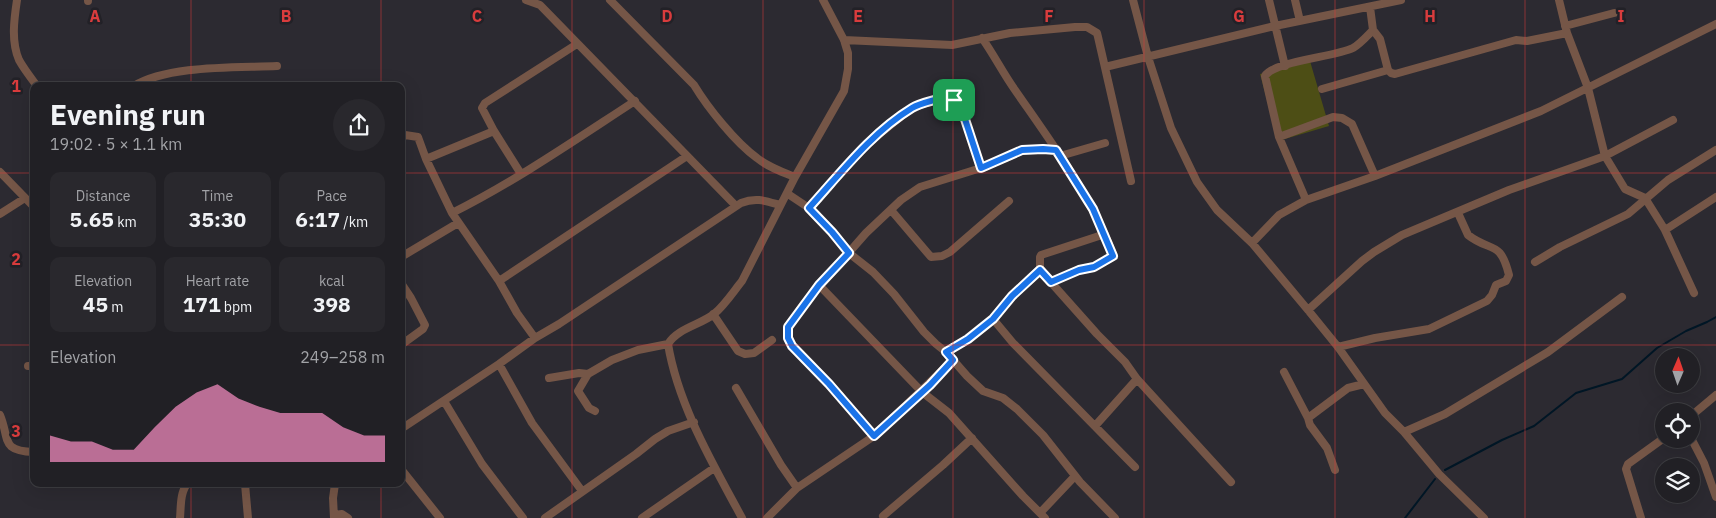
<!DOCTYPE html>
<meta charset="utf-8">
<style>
body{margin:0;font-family:"IBM Plex Sans",sans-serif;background:#29282d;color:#f1f3f6;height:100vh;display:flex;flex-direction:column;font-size:19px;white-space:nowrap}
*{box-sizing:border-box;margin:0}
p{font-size:16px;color:#a2a3a7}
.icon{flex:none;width:28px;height:28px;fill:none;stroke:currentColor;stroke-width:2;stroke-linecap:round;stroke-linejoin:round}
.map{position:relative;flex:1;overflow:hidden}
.sheet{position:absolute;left:30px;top:82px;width:375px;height:405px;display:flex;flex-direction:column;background:#212025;border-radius:10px;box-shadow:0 5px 20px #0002,0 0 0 1px #3e3e42}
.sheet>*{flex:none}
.needle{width:32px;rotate:2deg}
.buttons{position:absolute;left:1655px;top:348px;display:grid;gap:10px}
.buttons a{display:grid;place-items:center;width:45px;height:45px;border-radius:50%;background:#212025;box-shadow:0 5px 20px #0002,0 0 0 1px #3e3e42;font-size:25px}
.pin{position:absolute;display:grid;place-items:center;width:42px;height:42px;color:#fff;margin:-21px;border-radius:10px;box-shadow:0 2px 8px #0006}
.round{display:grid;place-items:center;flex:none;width:52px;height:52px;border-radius:26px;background:#29282d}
.head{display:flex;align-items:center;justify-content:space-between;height:85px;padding:0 20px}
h1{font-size:28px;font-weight:800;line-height:38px}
.metrics{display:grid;grid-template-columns:repeat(3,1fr);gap:8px;height:85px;padding:5px 20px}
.metrics div{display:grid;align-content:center;border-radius:10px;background:#29282d;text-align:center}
.metrics b{font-size:21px;font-weight:800}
.metrics small{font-size:14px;font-weight:400}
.metrics p{font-size:14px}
.chart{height:140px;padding:10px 20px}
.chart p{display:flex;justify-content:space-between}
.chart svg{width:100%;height:90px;margin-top:5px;fill:#fb8fc5;opacity:.7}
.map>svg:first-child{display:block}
.green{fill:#4d4e15}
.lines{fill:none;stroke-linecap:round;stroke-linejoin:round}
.stream{stroke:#001625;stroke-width:2}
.street{stroke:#755647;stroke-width:8}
.route-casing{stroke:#fff;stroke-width:10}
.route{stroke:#1a73e8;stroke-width:6}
.grid{fill:none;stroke:#d93c3d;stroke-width:1;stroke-opacity:0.55}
.grid-label{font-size:16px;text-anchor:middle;font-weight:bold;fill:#d93c3d;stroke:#222127;stroke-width:5;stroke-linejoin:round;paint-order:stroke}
</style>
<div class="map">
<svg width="1716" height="518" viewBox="0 0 1716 518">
<rect width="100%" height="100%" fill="#2c2a31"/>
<!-- green -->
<path class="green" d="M 1310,61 L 1329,126 L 1278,141 L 1260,74 Z"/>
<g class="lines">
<!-- stream -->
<path class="stream" d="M 1445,470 L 1502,440 L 1534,426 L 1576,393 L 1622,379 L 1657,348 L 1686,331 L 1707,322 L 1716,317
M 1405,518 L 1435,479"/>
<!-- street -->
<path class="street" d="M 17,0 C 14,20 11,41 19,60 C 24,69 31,78 37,86
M 526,0 L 540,5 L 736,206
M 610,0 L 694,85 C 708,108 735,142 757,158 C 768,167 782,172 795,177
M 1133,0 L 1148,57 L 1171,128 L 1197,182 L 1217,210 L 1252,243 L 1308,310 L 1338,347 L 1385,413 L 1404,432 L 1439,474 L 1484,518
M 1269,0 L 1285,66
M 1295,0 L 1300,21
M 1559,0 L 1567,33 L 1588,88 L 1605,156 L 1625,189 L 1645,198 L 1665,230 L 1694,293
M 88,1 L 88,0
M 1565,26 L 1614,13
M 1373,30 L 1380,39 L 1388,70 L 1391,73 L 1395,74 L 1516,40 L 1527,41 L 1567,33
M 982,38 C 994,55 1003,73 1015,90 C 1051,142 1090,194 1113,254 L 1111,258 L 1094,267 L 1079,270 L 1051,282
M 844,40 L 952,45 L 1010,33 L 1075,27 L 1087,27 L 1097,33 L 1098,37 L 1131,181
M 1105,67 L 1275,26 L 1401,0
M 134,86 C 168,65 236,68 277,66
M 1322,89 L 1388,70
M 1279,137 L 1333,117 L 1342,118 L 1352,124 L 1375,176
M 401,138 L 405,135 L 418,137 L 426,159 L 452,213 L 499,281 L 517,313 L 535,338
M 1060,156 L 1105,143
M 426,159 L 494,131
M 0,172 L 34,207
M 521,174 L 494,131 L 482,108 L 485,103 L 577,44
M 788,194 L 809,208 L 832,232 L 849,253 L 873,272 L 894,294 L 924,332 L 936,344 L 946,352 L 967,376 L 983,391 L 1003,398 L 1017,409 L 1043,435 L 1080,482 L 1115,518
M 1306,200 L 1279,137 L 1265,76 C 1274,61 1335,57 1353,48 C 1360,44 1367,36 1373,30 L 1370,7
M 809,208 L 866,145 L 913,107 L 941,99 L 958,100 L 960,104 L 981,168
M 891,210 L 931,257 L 942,256 L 950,252 L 1009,201
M 452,213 C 516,181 575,140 635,101
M 0,214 L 25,198
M 1665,230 L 1716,197
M 1105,234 L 1041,255 L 1040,257 L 1040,270 L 1097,334 L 1125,362 L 1137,379 L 1231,482
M 1252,243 L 1279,215 L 1306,200 L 1375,176 L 1541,111 L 1716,24
M 401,257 L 458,223
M 1535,262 L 1560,247 L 1628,214 L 1668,180 L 1716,150
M 499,281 L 687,156
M 401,283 L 411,298 L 425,325 L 423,329 L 401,345
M 819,285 L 922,392 L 949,413 L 1023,496 L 1045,518
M 1308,310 L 1362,261 L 1374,252 L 1402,235 L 1509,190 L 1605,156 L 1673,120
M 713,314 L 738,351 L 745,354 L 754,353 L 772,340
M 993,319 L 1013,343 L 1135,467
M 668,344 C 678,405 713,464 742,518
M 1338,347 L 1375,338 L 1429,329 L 1487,301 L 1492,295 L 1496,285 L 1506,281 L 1509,275 C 1500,239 1491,253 1468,235 L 1458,213
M 946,352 L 968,339 L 993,319 L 1012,296 L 1040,270
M 499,364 L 532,423 L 582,491
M 28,366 L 34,366
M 1284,372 L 1308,418
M 588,374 L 578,391 L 589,408 L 595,411
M 549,378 L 579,373 L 588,374 L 612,360 L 638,350 L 668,344 C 678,328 700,325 714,314 C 725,305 733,292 742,281 L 795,177 L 844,91 L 848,69 L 848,53 L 844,40 L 823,0
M 736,388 L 781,465 L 797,488
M 444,401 L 482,464 L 523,518
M 0,415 C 10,439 0,451 34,452
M 1691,416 L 1716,395
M 1095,426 L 1137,379
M 401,429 L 499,364 L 535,338 L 559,324 L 741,203 C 756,197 766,201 780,205
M 1404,432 L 1445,414 L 1548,352 L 1622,297
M 874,436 L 829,384 L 792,345 L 788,339 L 788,327 L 803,305 L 866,233 L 901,200 L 920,187 L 981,168 L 1022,150 L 1043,149 L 1056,150
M 1691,438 L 1704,463 L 1716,497
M 401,469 L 440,518
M 1335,470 L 1327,448 L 1310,425 L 1308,418 L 1348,388 L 1364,384
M 245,484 L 248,518
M 1040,513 L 1075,476
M 334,515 L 342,514 L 348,518
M 883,516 L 943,465 L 972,438
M 180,518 C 181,507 180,493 187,484
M 334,518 L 333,498 L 335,484
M 545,518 L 636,454 L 655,439 L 668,431 L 694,422
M 642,518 L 714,468
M 767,518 L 797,488 L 874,436 L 953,360
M 1641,518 L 1626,469 L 1628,464 L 1664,438"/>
</g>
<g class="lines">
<!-- route casing -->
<g class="route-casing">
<path id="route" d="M 941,98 L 958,100 L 960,104 L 981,168 L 1022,150 L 1043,149 L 1056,150 L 1093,209 L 1113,256 L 1094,267 L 1079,270 L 1051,282 L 1040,270 L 1012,296 L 993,319 L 968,339 L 946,352 L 953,360 L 930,385 L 874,436 L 829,384 L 792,346 L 788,338 L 788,327 L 819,285 L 849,253 L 832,232 L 809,208 C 840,174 871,133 912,108 C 920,103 932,101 941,98 Z"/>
</g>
<!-- route -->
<use href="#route" class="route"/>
</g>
<!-- grid -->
<path class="grid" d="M 191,0 L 191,86M 381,0 L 381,86M 572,0 L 572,518M 763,0 L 763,518M 953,0 L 953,518M 1144,0 L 1144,518M 1335,0 L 1335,518M 1525,0 L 1525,518M 0,173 L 34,173M 401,173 L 1716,173M 0,345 L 34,345M 401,345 L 1716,345M 191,484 L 191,518M 381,484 L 381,518"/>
<g class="grid-label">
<text x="95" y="22">A</text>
<text x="286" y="22">B</text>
<text x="477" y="22">C</text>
<text x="667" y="22">D</text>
<text x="858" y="22">E</text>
<text x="1049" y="22">F</text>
<text x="1239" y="22">G</text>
<text x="1430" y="22">H</text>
<text x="1621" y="22">I</text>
<text x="16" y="92">1</text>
<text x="16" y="265">2</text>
<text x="16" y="437">3</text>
</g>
</svg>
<div class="buttons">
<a><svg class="needle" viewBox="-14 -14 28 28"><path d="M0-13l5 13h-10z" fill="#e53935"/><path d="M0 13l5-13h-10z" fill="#a2a3a7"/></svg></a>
<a><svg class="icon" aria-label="locate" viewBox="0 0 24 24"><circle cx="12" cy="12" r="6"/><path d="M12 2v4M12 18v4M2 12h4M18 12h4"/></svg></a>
<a><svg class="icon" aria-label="layers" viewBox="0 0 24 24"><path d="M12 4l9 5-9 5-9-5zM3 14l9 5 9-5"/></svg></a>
</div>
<div class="pin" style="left:954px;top:100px;background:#1e9e55"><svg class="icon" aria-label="arrive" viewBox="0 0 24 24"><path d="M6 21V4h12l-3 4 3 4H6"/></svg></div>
<section class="sheet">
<div class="head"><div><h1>Evening run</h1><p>19:02 · 5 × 1.1 km</p></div><a class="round"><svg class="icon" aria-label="share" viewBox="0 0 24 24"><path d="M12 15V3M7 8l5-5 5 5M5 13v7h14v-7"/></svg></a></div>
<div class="metrics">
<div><p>Distance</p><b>5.65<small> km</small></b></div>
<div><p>Time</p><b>35:30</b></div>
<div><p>Pace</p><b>6:17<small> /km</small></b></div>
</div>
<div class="metrics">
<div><p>Elevation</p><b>45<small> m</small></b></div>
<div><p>Heart rate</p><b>171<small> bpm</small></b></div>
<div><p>kcal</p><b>398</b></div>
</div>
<div class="chart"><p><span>Elevation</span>249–258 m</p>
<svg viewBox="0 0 160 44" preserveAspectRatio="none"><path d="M0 44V31L10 34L20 34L30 38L40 38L50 27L60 17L70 10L80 6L90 13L100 17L110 20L120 20L130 20L140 27L150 31L160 31V44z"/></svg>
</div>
</section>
</div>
